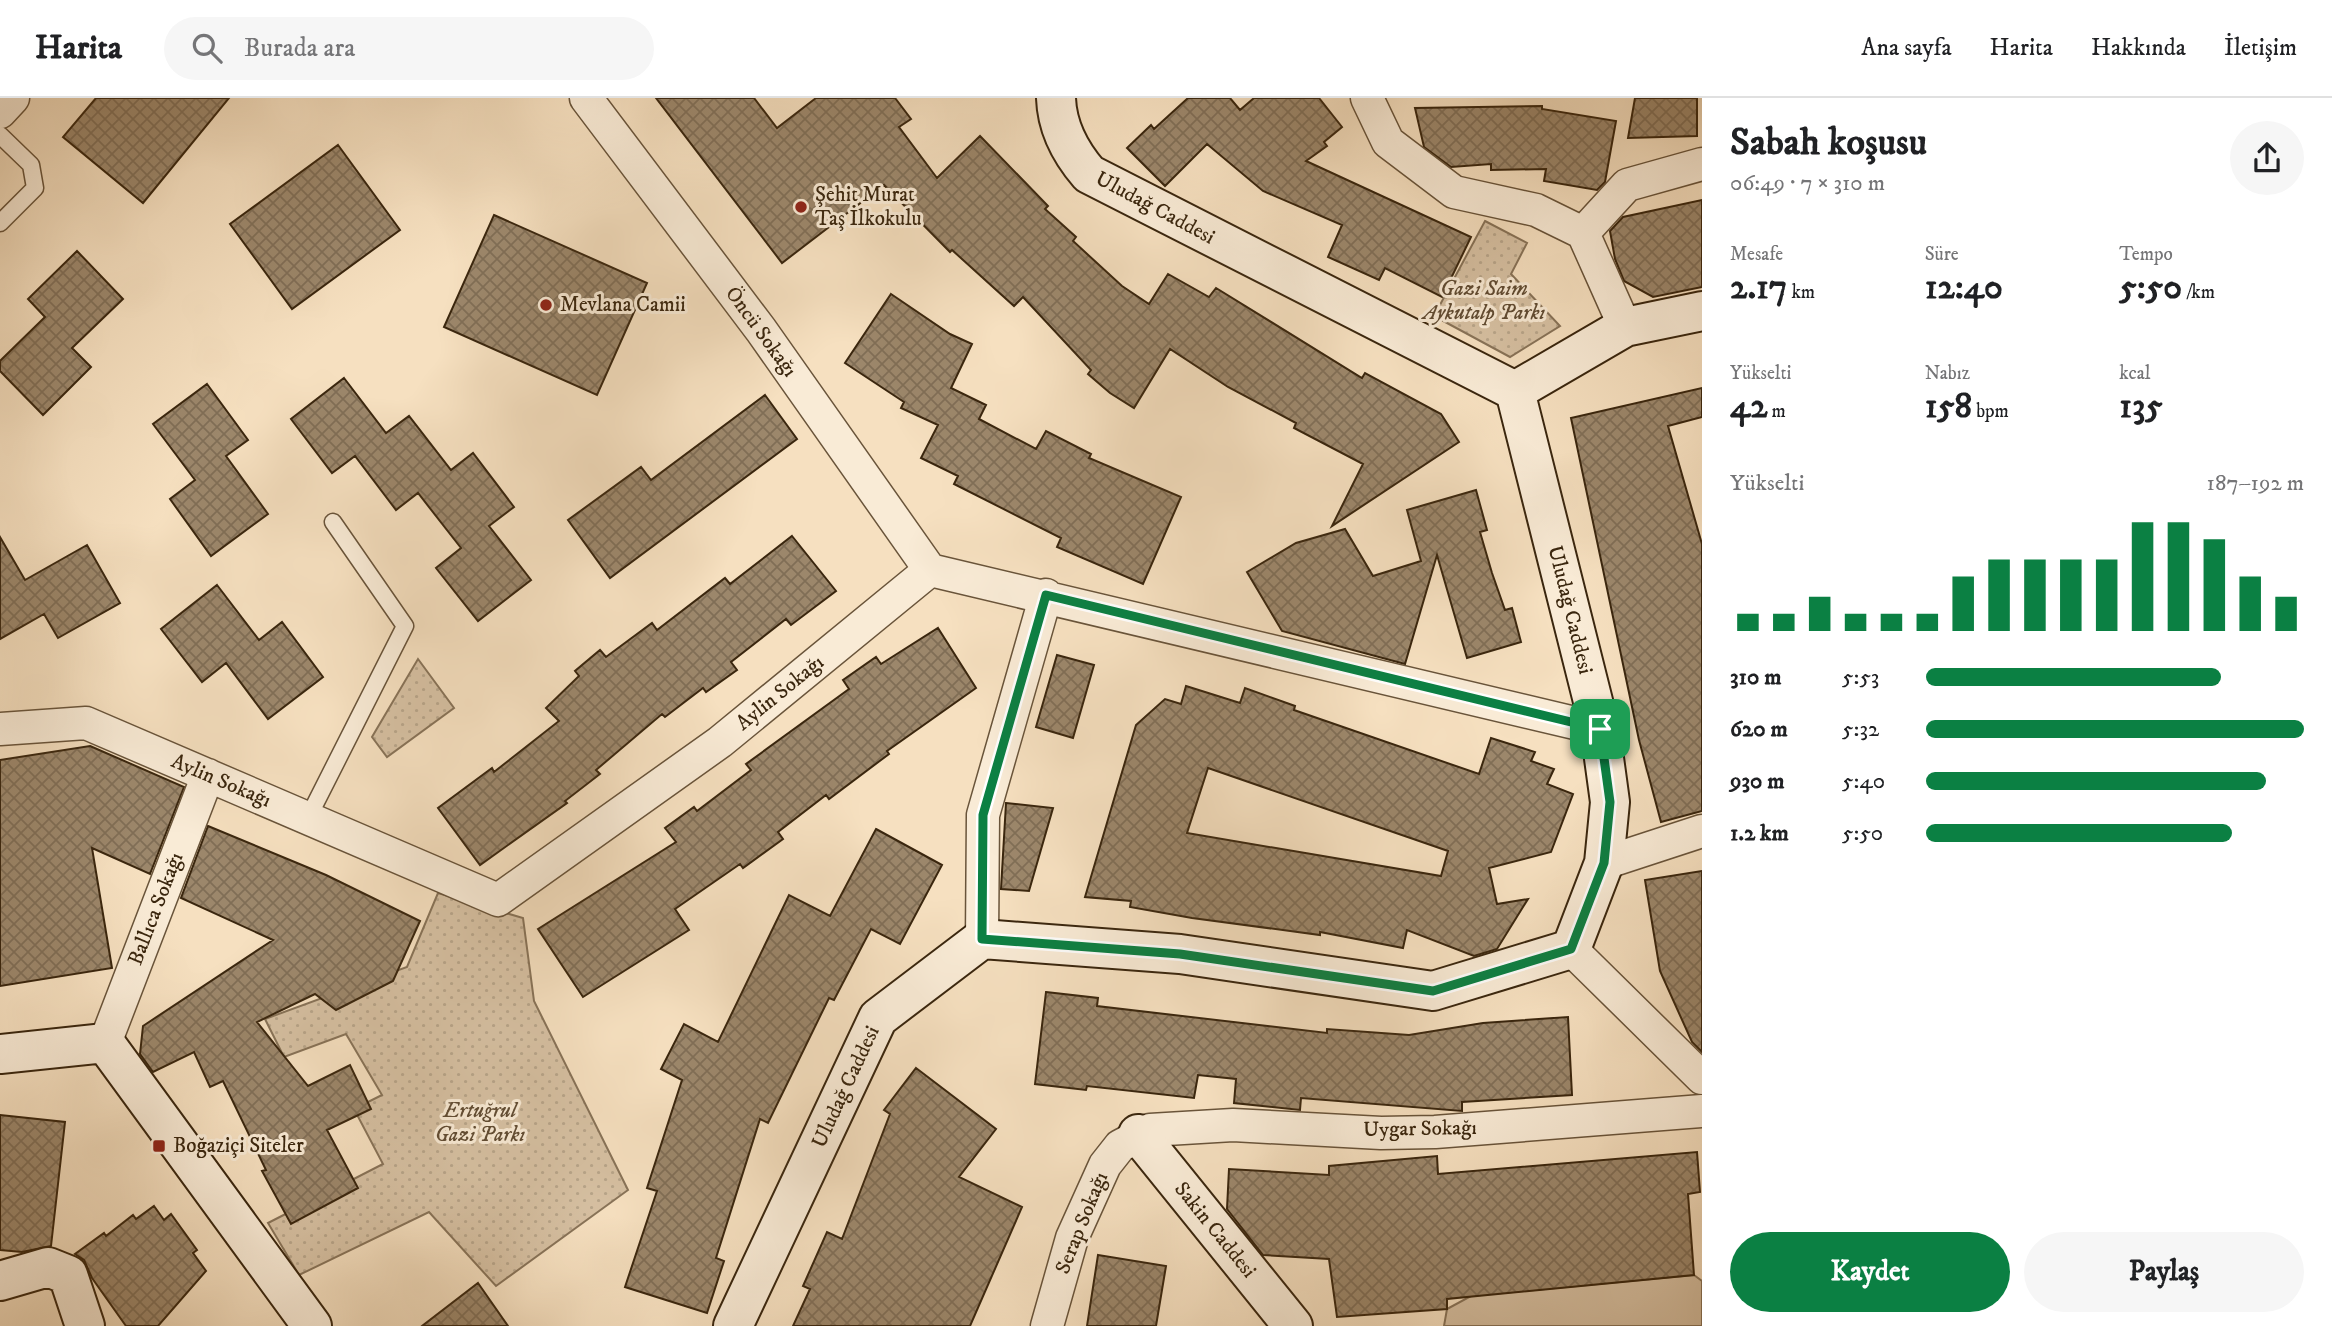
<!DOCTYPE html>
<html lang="tr">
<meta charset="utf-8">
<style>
body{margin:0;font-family:"IM FELL DW Pica",serif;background:#f6f6f6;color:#202124;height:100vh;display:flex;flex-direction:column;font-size:26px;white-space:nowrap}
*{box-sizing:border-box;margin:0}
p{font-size:23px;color:#757577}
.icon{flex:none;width:38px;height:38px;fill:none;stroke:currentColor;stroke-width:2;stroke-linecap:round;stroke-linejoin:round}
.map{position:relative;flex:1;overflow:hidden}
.details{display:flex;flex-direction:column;background:#fff;width:630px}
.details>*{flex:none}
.pin{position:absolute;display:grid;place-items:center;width:60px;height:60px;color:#fff;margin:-30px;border-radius:14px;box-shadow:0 4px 10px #0006}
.round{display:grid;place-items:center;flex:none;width:74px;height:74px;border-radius:37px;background:#f6f6f6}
.headline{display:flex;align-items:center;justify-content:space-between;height:119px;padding:0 28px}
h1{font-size:38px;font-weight:700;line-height:52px}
.figures{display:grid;grid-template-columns:repeat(3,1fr);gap:10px;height:119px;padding:7px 28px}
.figures div{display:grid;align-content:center}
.figures b{font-size:35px;font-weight:700}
.figures small{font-size:19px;font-weight:400}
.figures p{font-size:19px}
.chart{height:196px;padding:14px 28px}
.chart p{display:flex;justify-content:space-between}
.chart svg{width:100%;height:126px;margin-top:7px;stroke:#0b8043;stroke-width:6}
.primary-button{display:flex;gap:14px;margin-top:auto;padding:14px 28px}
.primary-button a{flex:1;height:80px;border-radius:42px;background:#0b8043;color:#fff;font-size:28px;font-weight:700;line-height:80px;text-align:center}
.primary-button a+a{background:#f6f6f6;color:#202124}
ul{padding:0 28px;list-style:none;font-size:23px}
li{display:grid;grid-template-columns:112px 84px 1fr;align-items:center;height:52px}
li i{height:18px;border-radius:9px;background:#0b8043}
header{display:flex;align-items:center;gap:42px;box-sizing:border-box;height:98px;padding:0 35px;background:#fff;border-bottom:2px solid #e0e0e0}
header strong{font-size:33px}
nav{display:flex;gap:38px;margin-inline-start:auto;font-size:24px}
.search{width:490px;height:63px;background:#f6f6f6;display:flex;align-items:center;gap:18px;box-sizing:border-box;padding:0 24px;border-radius:38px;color:#757577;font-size:26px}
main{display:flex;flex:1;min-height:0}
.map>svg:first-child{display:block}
.green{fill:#d6c0a2;stroke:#887358;stroke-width:2}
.park{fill:url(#park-dots);stroke:#887358;stroke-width:2}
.building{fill:url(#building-cross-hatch);stroke:#3a260e;stroke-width:2;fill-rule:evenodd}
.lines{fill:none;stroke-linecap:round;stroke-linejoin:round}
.lane-casing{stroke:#69543a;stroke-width:19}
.street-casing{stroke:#69543a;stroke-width:35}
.secondary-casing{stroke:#3a260e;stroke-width:42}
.lane{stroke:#f9ebd6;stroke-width:16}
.street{stroke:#f9ebd6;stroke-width:32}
.secondary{stroke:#f9ebd6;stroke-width:38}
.route-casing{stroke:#fff;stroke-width:14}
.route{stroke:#0b8043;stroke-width:9}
.poi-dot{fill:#8f2418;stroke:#f9ebd6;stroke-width:2.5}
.labels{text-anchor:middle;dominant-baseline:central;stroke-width:6;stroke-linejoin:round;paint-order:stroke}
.poi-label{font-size:21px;fill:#3a260e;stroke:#f9ebd6;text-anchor:start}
.street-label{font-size:21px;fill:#3a260e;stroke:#f9ebd6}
.park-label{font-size:21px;font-style:italic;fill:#614c33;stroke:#f9ebd6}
</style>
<header>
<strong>Harita</strong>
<div class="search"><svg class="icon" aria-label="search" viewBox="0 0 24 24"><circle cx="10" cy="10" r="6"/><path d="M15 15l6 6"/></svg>Burada ara</div>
<nav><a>Ana sayfa</a><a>Harita</a><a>Hakkında</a><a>İletişim</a></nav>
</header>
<main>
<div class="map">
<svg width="1702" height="1228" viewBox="0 0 1702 1228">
<defs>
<pattern id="park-dots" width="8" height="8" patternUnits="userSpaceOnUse" patternTransform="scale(1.75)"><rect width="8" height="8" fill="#d6c0a2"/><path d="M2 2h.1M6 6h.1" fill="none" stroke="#b8a58a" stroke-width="1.8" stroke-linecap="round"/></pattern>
<pattern id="building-cross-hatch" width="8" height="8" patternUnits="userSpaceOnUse" patternTransform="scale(1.75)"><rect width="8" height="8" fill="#9c876b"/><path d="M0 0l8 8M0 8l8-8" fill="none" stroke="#806e56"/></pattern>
</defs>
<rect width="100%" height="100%" fill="#f6e0c0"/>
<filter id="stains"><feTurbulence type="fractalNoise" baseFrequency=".00286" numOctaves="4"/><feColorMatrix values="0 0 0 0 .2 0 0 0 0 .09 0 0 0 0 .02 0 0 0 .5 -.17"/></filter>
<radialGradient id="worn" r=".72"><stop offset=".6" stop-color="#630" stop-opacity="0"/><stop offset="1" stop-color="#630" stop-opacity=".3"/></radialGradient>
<!-- green -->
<path class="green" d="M 1694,1177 L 1702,1183 L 1702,1228 L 1444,1228 L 1447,1211 L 1471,1198 Z"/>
<!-- park -->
<path class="park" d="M 1485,123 L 1527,145 L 1511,176 L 1560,228 L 1510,259 L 1434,218 Z
M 418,561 L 454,610 L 387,659 L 372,639 Z
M 438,795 L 523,820 L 534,903 L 628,1092 L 496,1188 L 429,1114 L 299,1177 L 268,1125 L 383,1066 L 354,1011 L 382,997 L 346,936 L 284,959 L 265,921 L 407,869 Z"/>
<!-- building -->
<path class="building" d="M 96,0 L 229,0 L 143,105 L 63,39 Z
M 656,0 L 754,0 L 777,30 L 816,0 L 895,0 L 911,21 L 899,29 L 937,80 L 980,38 L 1048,108 L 1045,111 L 1076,139 L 1073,143 L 1122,188 L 1149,206 L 1168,176 L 1209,199 L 1216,190 L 1362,280 L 1365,275 L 1441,316 L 1459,344 L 1332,428 L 1363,366 L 1294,330 L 1296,325 L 1228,289 L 1170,251 L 1134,310 L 1110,295 L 1088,276 L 1091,272 L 1023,199 L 1014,208 L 952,152 L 950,154 L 884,87 L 782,165 Z
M 1188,0 L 1230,0 L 1240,12 L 1254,0 L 1319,0 L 1342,29 L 1324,44 L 1327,48 L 1306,63 L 1471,139 L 1442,199 L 1385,170 L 1379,182 L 1328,159 L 1342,127 L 1263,93 L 1207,46 L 1165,88 L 1127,50 L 1151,27 L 1154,31 Z
M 1635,0 L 1697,0 L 1697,38 L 1628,40 Z
M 1542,8 L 1542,11 L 1616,23 L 1605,84 L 1597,92 L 1544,83 L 1546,71 L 1491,72 L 1491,66 L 1451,69 L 1424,49 L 1415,10 Z
M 338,47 L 400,132 L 292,211 L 230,126 Z
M 1702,102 L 1702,189 L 1653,199 L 1624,183 L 1615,161 L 1610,133 L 1623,119 Z
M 494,117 L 647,185 L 597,297 L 444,229 Z
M 77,153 L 123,201 L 72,250 L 91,269 L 43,317 L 0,273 L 0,263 L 45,219 L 28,201 Z
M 891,196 L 950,236 L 972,246 L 951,290 L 986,307 L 979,321 L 1036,351 L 1046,333 L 1091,356 L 1089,360 L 1181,399 L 1143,486 L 1057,449 L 1061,440 L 954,386 L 958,378 L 921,360 L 938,327 L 901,310 L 904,304 L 845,265 Z
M 344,280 L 386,335 L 409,318 L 451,372 L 473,355 L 514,409 L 489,428 L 531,482 L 478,523 L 436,470 L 461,450 L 418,395 L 396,412 L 355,358 L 332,375 L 291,321 Z
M 207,286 L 248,342 L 226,358 L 268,416 L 211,458 L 170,401 L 195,382 L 153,326 Z
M 1702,290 L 1702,319 L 1668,328 L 1702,446 L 1702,713 L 1661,724 L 1639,642 L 1571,320 Z
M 765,297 L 797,341 L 610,480 L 568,422 L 641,369 L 651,382 Z
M 1476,392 L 1487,432 L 1480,434 L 1492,475 L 1505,512 L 1512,510 L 1521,544 L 1467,560 L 1437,457 L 1405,566 L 1282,533 L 1247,474 L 1296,445 L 1345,431 L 1373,478 L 1421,463 L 1407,412 Z
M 792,438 L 836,493 L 791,527 L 786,521 L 731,564 L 737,572 L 706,594 L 703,590 L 665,619 L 662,616 L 596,672 L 600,676 L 565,703 L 567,705 L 480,767 L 438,710 L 492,670 L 494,674 L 559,623 L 546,610 L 579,578 L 575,573 L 600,552 L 606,559 L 652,525 L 657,532 L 725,480 L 730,486 Z
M 0,439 L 25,482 L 87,447 L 120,505 L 58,540 L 44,516 L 0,541 Z
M 217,487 L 259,542 L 282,524 L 323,579 L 268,621 L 226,565 L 202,584 L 161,531 Z
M 938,530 L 976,590 L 887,653 L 889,656 L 829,701 L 826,697 L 778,734 L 783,741 L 743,770 L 740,766 L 675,811 L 689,832 L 583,899 L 538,831 L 676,744 L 665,730 L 694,709 L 697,713 L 751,672 L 746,666 L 849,591 L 843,582 L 876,559 L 881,566 Z
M 1057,557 L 1094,567 L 1073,640 L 1036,629 Z
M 1186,588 L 1240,605 L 1245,590 L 1295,608 L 1294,612 L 1479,676 L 1491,640 L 1535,654 L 1531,663 L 1554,671 L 1547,686 L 1573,696 L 1551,754 L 1489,770 L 1497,806 L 1528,801 L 1497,851 L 1474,858 L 1407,832 L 1403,850 L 1320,834 L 1320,837 L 1192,820 L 1130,809 L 1131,803 L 1085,799 L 1136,627 L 1165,601 L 1181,606 ZM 1208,670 L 1448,753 L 1441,778 L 1187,735 Z
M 90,648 L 184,689 L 150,776 L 92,750 L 112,870 L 0,888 L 0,662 Z
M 1006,705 L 1053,710 L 1029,793 L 1001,791 Z
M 208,728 L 326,777 L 420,823 L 393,883 L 336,912 L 315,896 L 257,924 L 308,988 L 350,967 L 371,1011 L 327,1032 L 358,1090 L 291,1126 L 262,1073 L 266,1072 L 223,983 L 210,989 L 194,954 L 153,974 L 140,956 L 143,928 L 273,842 L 181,800 Z
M 876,731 L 942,767 L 900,846 L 871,831 L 834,902 L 829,900 L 768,1025 L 760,1021 L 716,1160 L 724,1163 L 707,1215 L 625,1189 L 657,1093 L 647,1090 L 682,982 L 661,971 L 684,926 L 718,944 L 789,797 L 830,818 Z
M 1702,773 L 1702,954 L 1692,944 L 1660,873 L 1645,782 Z
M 1046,894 L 1098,900 L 1097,908 L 1327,935 L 1327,931 L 1409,937 L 1483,925 L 1568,919 L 1572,997 L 1462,1004 L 1462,1013 L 1301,1000 L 1300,1012 L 1234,1005 L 1236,981 L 1198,977 L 1194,1000 L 1087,988 L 1086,992 L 1035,986 Z
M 916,970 L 996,1031 L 959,1079 L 1022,1109 L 970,1228 L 793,1228 L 810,1191 L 803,1188 L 827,1134 L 842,1141 L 890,1016 L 884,1012 Z
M 0,1017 L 65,1024 L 51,1148 L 22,1154 L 0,1152 Z
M 1697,1054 L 1700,1094 L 1688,1096 L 1694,1177 L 1447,1201 L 1447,1211 L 1337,1219 L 1329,1161 L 1263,1157 L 1227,1111 L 1229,1071 L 1329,1077 L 1329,1068 L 1437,1058 L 1438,1076 Z
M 154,1108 L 164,1122 L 171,1116 L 197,1152 L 193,1155 L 206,1173 L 158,1228 L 126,1228 L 92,1180 L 84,1162 L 75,1156 L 104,1135 L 106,1138 L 133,1117 L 136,1121 Z
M 1098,1157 L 1166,1168 L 1156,1228 L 1087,1228 Z
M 478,1185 L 508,1228 L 422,1228 Z"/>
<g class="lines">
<!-- lane casing -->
<g class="lane-casing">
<path id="lane" d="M 0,37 L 31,67 L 35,90 L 0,125
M 308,720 L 405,528 L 333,424"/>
</g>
<!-- street casing -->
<g class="street-casing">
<path id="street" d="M 586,0 L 761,232 L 930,472
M 1367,0 L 1388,44 L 1454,94 L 1536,112 L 1583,135 L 1625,229
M 0,14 L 13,0
M 1583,135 L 1627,87 L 1702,66
M 0,631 L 86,625 L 498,802 L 720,644 L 930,472 L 1600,631
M 1604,765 L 1702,733
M 982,841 L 983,717 L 1046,497
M 1571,851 L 1702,980
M 105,945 L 208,677
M 1047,1228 L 1072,1140 L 1105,1067 L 1120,1048 L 1150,1032 L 1233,1027 L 1381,1035 L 1435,1034 L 1702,1013"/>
</g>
<!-- secondary casing -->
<g class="secondary-casing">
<path id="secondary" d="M 1515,293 L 1625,229 L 1702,213
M 0,956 L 105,945 L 312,1228
M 1138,1036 L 1293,1228
M 0,1183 L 48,1169 L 68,1177 L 85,1228
M 733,1228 L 878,920 L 982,841 L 1180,856 L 1433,893 L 1571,851 L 1604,765 L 1610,704 L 1600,631 L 1515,293 L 1089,76 C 1070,54 1057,30 1056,0"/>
</g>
<!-- lane -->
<use href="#lane" class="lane"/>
<!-- street -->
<use href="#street" class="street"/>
<!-- secondary -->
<use href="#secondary" class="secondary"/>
</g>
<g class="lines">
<!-- route casing -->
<g class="route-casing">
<path id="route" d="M 1046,497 L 1600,631 L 1610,704 L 1604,765 L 1571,851 L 1433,893 L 1180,856 L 982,841 L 983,717 Z"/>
</g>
<!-- route -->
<use href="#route" class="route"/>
</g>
<!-- markers -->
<g class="poi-dot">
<circle cx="801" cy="109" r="7"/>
<circle cx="546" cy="207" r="7"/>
<rect x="152" y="1041" width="14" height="14" rx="3.5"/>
</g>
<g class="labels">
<!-- poi labels -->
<g class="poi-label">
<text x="815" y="97">Şehit Murat<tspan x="815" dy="24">Taş İlkokulu</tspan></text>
<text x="560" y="207">Mevlana Camii</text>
<text x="173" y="1048">Boğaziçi Siteler</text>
</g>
<!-- street labels -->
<g class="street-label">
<text transform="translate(1155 110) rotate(28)">Uludağ Caddesi</text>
<text transform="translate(761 234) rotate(54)">Öncü Sokağı</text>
<text transform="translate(1570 512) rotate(76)">Uludağ Caddesi</text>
<text transform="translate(780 595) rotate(-39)">Aylin Sokağı</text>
<text transform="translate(221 683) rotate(23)">Aylin Sokağı</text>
<text transform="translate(156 811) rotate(-69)">Ballıca Sokağı</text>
<text transform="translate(846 989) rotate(-65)">Uludağ Caddesi</text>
<text transform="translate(1420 1031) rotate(-1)">Uygar Sokağı</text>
<text transform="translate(1082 1125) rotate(-68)">Serap Sokağı</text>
<text transform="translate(1215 1132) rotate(51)">Sakin Caddesi</text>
</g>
<!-- park labels -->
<g class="park-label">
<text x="1484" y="191">Gazi Saim<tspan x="1484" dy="24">Aykutalp Parkı</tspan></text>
<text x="480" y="1013">Ertuğrul<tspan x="480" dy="24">Gazi Parkı</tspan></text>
</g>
</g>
<rect width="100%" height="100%" filter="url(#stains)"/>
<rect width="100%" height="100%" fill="url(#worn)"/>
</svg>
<div class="pin" style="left:1600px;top:631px;background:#1e9e55"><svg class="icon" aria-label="arrive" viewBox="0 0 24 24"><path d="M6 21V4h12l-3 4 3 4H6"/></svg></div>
</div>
<section class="details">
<div class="headline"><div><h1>Sabah koşusu</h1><p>06:49 · 7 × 310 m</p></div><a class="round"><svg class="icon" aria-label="share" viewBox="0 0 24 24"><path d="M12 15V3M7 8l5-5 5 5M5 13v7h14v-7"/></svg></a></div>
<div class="figures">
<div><p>Mesafe</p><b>2.17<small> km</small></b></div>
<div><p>Süre</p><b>12:40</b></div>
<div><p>Tempo</p><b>5:50<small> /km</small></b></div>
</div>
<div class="figures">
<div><p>Yükselti</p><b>42<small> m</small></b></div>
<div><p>Nabız</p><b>158<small> bpm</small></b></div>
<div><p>kcal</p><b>135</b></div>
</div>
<div class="chart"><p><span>Yükselti</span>187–192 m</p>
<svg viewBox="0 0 160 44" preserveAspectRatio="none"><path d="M5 44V38M15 44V38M25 44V32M35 44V38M45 44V38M55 44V38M65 44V25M75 44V19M85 44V19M95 44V19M105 44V19M115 44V6M125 44V6M135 44V12M145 44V25M155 44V32"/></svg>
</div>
<ul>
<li><b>310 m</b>5:53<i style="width:78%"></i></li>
<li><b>620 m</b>5:32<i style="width:100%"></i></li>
<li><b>930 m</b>5:40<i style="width:90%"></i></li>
<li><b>1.2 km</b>5:50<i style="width:81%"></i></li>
</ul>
<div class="primary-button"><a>Kaydet</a><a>Paylaş</a></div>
</section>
</main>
